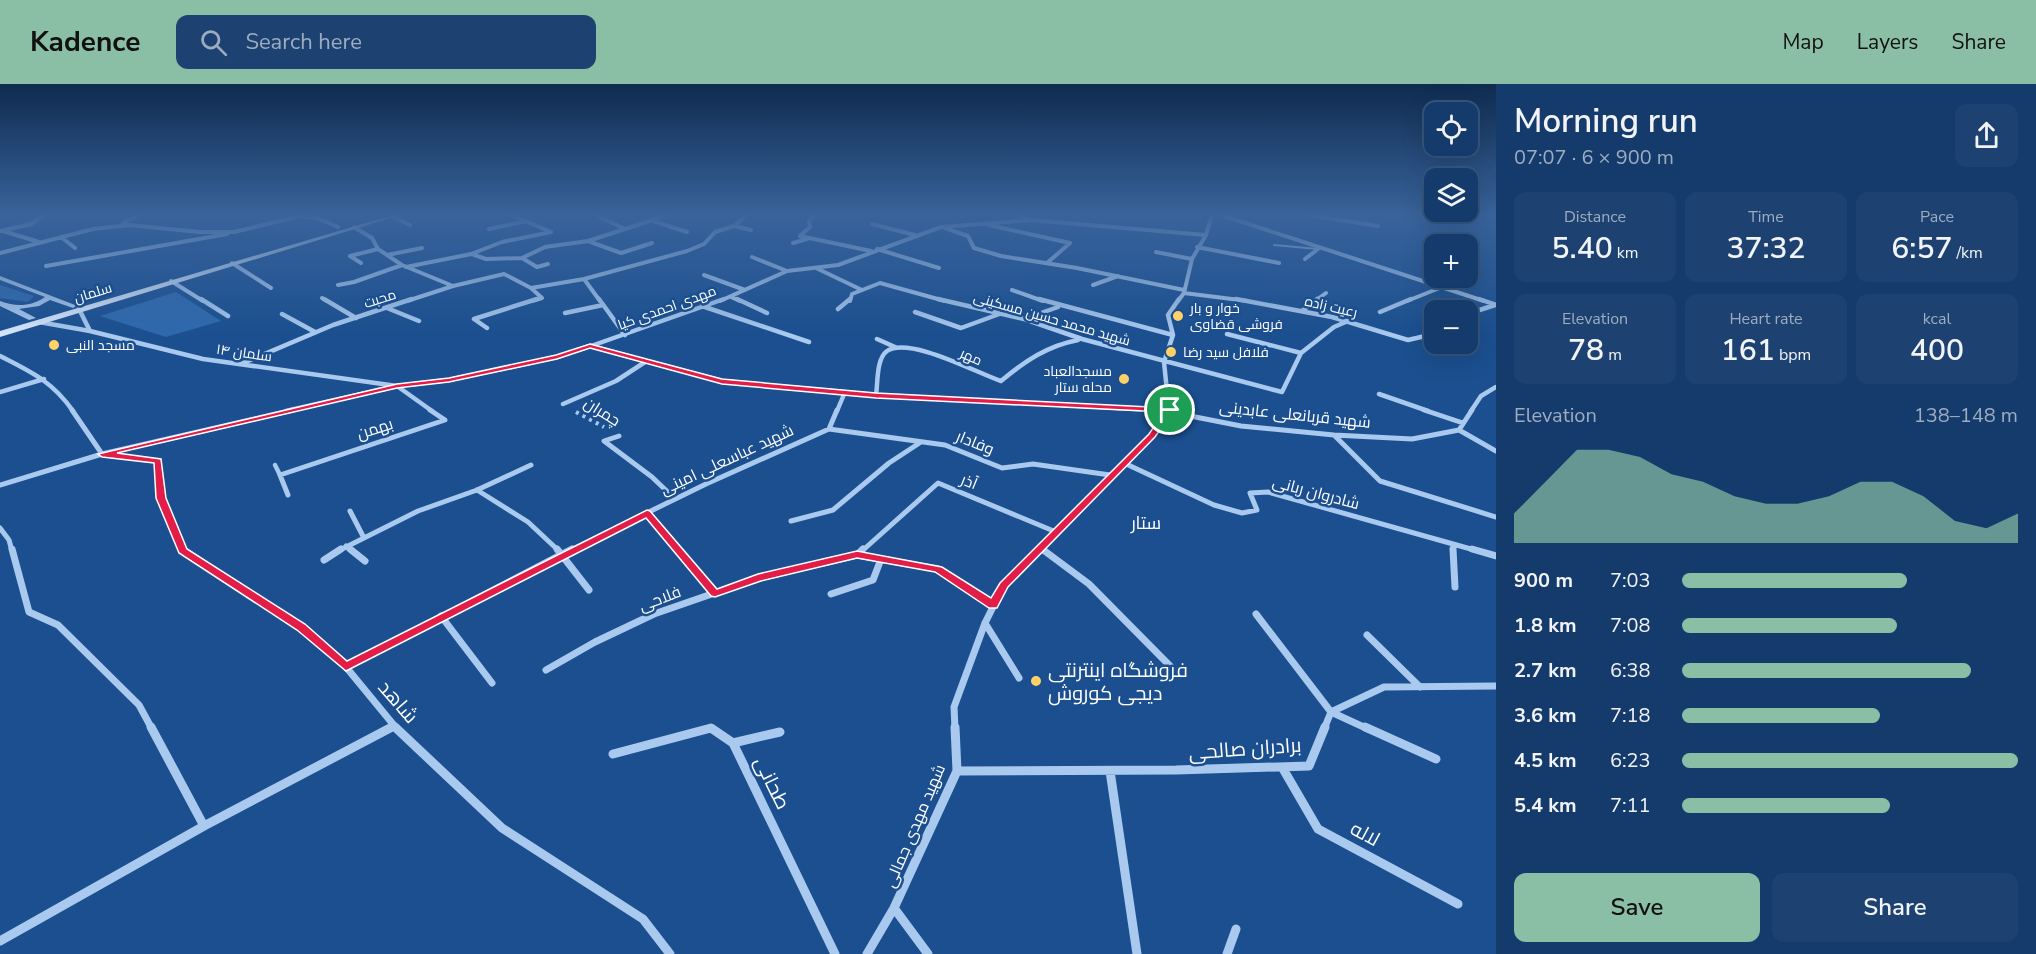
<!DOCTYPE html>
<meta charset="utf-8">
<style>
body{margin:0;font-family:"Nunito Sans",Cairo,sans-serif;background:#1d4271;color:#f1f3f6;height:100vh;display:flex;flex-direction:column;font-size:22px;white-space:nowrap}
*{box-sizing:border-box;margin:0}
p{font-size:20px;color:#9dadc1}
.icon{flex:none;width:33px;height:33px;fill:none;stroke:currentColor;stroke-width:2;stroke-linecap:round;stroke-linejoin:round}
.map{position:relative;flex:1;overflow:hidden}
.sheet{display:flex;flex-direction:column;background:#143b6b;width:540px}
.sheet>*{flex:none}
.buttons{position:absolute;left:1424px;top:18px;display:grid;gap:12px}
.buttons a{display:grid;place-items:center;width:54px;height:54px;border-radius:12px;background:#143b6b;box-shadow:0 6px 24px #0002,0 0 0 2px #33557e;font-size:30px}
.pin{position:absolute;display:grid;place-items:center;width:51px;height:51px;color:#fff;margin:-26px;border:3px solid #fff;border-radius:50%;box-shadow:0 2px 6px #0007}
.round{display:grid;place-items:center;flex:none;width:63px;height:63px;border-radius:12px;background:#1d4271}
.headline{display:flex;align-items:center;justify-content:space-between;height:102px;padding:0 18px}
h1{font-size:33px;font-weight:600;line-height:45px}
.figures{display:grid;grid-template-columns:repeat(3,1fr);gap:9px;height:102px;padding:6px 18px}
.figures div{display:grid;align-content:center;border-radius:12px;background:#1d4271;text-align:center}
.figures b{font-size:30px;font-weight:600}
.figures small{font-size:16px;font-weight:400}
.figures p{font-size:16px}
.chart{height:168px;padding:12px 18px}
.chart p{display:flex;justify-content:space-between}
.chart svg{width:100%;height:108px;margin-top:6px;fill:#8abfa5;opacity:.7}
.primary-button{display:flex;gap:12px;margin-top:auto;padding:12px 18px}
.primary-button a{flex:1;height:69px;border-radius:12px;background:#8abfa5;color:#111;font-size:24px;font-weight:600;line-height:69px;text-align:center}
.primary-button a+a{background:#1d4271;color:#f1f3f6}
ul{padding:0 18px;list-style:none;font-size:20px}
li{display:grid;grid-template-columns:96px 72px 1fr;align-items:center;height:45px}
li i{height:15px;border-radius:8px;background:#8abfa5}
header{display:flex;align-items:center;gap:36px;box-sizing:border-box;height:84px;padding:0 30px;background:#8abfa5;color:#111}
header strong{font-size:28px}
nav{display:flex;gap:33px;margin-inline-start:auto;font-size:21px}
.search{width:420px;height:54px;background:#1d4271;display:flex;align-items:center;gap:15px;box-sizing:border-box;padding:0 21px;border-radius:12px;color:#9dadc1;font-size:22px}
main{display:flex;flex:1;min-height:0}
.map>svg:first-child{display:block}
.green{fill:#2e69ad}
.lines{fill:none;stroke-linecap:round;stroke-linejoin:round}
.path{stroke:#a9c9ee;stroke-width:4;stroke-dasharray:3 4.5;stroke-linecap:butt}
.service-far1{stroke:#a9c9ee;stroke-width:2}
.service{stroke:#a9c9ee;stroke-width:4.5}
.minor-far4{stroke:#a9c9ee;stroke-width:4}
.minor-far3{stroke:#a9c9ee;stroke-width:4.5}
.minor-far2{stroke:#a9c9ee;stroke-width:5}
.minor-far1{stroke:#a9c9ee;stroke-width:7}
.minor{stroke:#a9c9ee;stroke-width:9}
.tertiary{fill:#a9c9ee;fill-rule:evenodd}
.secondary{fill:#d6e6fa;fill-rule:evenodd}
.route{fill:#e11d48;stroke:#fff;stroke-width:1.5;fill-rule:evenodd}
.poi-dot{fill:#ffd166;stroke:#1b4f8f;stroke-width:2}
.labels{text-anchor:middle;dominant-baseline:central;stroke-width:5;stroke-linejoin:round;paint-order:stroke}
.far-street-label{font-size:14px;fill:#fff;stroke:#1b4f8f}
.far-poi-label{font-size:14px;fill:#fff;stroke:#1b4f8f;text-anchor:start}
.street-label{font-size:16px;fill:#fff;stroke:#1b4f8f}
.neighbourhood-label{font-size:18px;fill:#fff;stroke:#1b4f8f}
.near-poi-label{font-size:20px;fill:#fff;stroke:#1b4f8f;text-anchor:start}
.near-street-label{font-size:20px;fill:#fff;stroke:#1b4f8f}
</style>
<header>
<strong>Kadence</strong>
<div class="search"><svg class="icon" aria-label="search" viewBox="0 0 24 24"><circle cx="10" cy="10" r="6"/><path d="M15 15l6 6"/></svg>Search here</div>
<nav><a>Map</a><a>Layers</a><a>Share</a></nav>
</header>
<main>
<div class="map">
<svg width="1496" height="870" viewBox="0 0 1496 870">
<rect width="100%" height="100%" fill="#1b4f8f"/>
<!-- green -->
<path class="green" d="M 0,201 L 34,212 L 28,218 L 0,214 Z
M 176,208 L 221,237 L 166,253 L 100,232 Z"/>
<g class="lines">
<!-- path -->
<path class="path" d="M 576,328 L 604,343"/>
<!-- service-far1 -->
<path class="service-far1" d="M 1274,161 L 1318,165"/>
<!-- service -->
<path class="service" d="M 275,381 L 280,391"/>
<!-- minor-far4 -->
<path class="minor-far4" d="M 816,130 L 809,137 L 810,143 L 800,152 L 871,167
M 1016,130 L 1030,136
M 1218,130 L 1484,217
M 1303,130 L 1378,142
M 1419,130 L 1465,137 L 1469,130
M 391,132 L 410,141
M 653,137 L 687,148
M 123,139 L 141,130
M 872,140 L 915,151
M 989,141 L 1070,159 L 1047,179
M 734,142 L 751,146
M 354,143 L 372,154 L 378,165 L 402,181 L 453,202
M 945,144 L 968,152 L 974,164 L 1001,172 L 1077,184 L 1184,206
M 489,145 L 527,137
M 625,145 L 670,130
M 0,147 L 31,140 L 46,130
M 3,147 L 39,158
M 61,153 L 75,164
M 588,157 L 621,169 L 652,159
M 793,159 L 807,155
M 1197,163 L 1279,179
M 877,165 L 939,184
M 1156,168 L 1192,175
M 0,169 L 93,145 L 129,141 L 200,148 L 234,148 L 300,132 L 317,134 L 338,143
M 472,170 L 486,175 L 522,174 L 545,163 L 588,157 L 625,145 L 594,130
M 387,171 L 422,164
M 752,173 L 787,187
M 522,174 L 537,183 L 548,180
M 1305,175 L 1318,165
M 232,179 L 271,204
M 361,179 L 350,172 L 378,165
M 46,182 L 227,150
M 406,183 L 471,170 L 502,158 L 551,148 L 509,130
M 816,184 L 862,206
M 704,191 L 745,206
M 584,195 L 600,217
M 171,197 L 203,217
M 338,201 L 354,198 L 402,181
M 1093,201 L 1118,192
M 531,204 L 584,195 L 687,167 L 704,160 L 715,148 L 734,142 L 748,130
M 1012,206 L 1043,217
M 1184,209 L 1248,217
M 731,213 L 740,217
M 322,214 L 327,217
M 407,217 L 453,202 L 504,190 L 531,204 L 542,214 L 532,217
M 720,217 L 787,187 L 838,181 L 941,143 L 1031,136 L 1206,151
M 850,217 L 852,210 L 880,199 L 945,217
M 1178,217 L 1184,209 L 1192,175 L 1206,151 L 1212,130
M 1315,217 L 1326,209
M 1407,217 L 1442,203"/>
<!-- minor-far3 -->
<path class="minor-far3" d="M 201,215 L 228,232
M 324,215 L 356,234
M 599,215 L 625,251
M 737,215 L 767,229
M 938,215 L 1024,235 L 1082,255 L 1282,308 L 1301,269 L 1334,243 L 1348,237
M 1039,215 L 1173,251
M 1236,215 L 1332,233 L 1408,256 L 1434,250
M 1479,215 L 1496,221
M 702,222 L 809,258
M 387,224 L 419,237
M 79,225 L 90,247
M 838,225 L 850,215
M 1302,227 L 1317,215
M 915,228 L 961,244 L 1002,229
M 1380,228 L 1411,215
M 565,229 L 603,221
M 282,230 L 315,248
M 1467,230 L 1495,221
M 1024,235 L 1058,223
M 39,238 L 90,247 L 203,275 L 397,302 L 432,327
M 487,244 L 474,235 L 537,215
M 1227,250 L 1301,269
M 877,255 L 895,263
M 591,262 L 724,215
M 0,272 C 31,288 52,297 73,327
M 241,280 L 333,241 L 412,215
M 0,308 L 44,295
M 1379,310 L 1428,327
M 876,311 C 878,299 876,275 887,267 C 909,252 977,289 1001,297 C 1025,277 1047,262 1078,256
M 563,320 L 616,297 L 645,278
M 286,327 L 397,302 L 449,296 L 557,273 L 590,262 L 722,297 L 876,311 L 1174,327
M 837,327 L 845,308
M 1169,327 L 1164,278 L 1173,251 L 1168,231 L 1179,215
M 1471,327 L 1481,312 L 1496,303"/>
<!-- minor-far2 -->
<path class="minor-far2" d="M 72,326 L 102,370
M 1160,326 L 1241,342 L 1334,351 L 1412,355 L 1459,346 L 1472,326
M 1424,326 L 1463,339
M 829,345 L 945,361 L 1002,384 L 1033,380 L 1110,391
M 1459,346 L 1496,367
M 619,352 L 604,357 L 652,393 L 675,415
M 1335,352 L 1380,397 L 1496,433
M 106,371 L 158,377 L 161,414 L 183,467
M 1124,379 L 1214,421 L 1242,429 L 1257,426 L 1250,409 L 1268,408 L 1478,467
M 0,401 L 102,370 L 293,326
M 477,406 L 528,438 L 559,467
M 288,411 L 280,391 L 445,336 L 430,326
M 350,427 L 364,454
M 647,429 L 679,467
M 791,437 L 833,426 L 889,379 L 921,358
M 0,444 L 9,456 L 12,467
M 1453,460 L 1453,467
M 346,462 L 352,467
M 1041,465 L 1044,467
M 338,467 L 418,427 L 477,406 L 531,381
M 569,467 L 706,400 L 829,345 L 837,326
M 862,467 L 938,399 L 1056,448
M 1038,467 L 1152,351 L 1170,326"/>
<!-- minor-far1 -->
<path class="minor-far1" d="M 12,465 L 29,528 L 58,541 L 139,621 L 152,645
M 182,465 L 301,543 L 346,583 L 397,645
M 350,465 L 365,477
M 557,465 L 589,506
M 678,465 L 715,509
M 1042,465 L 1089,500 L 1176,588
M 1453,465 L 1455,503
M 1472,465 L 1496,472
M 857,471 L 863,465
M 324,476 L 341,465
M 831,510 L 873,496 L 881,475
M 1256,530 L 1331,628 L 1368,645
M 441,532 L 492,599
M 985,539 L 1019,594
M 1367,551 L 1420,603
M 346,583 L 572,465
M 546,586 L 595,558 L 654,530 L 758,494 L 857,471 L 938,485 L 993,521
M 389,645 L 394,642
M 708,645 L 712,645
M 955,645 L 954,623 L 985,539 L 1004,501 L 1039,465
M 1324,645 L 1331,628 L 1384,603 L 1496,602"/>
<!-- minor -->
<path class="minor" d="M 151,643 L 204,742
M 395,643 L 502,744 L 643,835 L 670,870
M 1365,643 L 1436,675
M 733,659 L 780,648
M 613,670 L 711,644 L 733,659 L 835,870
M 1282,683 L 1318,745 L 1458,820
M 957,687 L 1176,686 L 1309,682 L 1325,643
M 1110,687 L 1137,870
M 894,824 L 928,870
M 0,857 L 204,742 L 392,643
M 867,870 L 894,824 L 957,687 L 955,643
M 1227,870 L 1236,845"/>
<!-- tertiary -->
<path class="tertiary" d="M 0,192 L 75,221 L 76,222 L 73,224 L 50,216 L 39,222 L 19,225 L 36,234 L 29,236 L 0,222 L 0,217 C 16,223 30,223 45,213 L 0,196 Z"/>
<!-- secondary -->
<path class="secondary" d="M 396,130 L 404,130 L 0,253 L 0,247 Z"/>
</g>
<!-- sky -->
<linearGradient id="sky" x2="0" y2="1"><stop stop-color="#0f2b4f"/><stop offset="0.52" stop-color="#39639b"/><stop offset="1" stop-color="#39639b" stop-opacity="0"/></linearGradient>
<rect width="1496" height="251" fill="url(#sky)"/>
<!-- route -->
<path class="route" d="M 590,260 L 722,295 L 876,309 L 1170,324 L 1174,326 L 1155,353 L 1008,503 L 997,524 L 989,524 L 935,488 L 857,474 L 761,497 L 715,513 L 711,512 L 646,434 L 346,587 L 297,546 L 179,469 L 156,414 L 154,379 L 102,373 L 98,370 L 397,300 L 449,294 L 556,271 ZM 590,264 L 722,300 L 876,314 L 1164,328 L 1149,350 L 1000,499 L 991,514 L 942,483 L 857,467 L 758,490 L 717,505 L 650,427 L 647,426 L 347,577 L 305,540 L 187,465 L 166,414 L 161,375 L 117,369 L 397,304 L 449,298 L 557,275 Z"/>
<!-- markers -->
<g class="poi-dot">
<circle cx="1178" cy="232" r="6"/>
<circle cx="54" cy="261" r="6"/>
<circle cx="1171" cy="268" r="6"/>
<circle cx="1124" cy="295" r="6"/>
<circle cx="1036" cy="597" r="6"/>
</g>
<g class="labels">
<!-- far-street labels -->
<g class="far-street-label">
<text transform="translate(93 209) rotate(-17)">سلمان</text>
<text transform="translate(380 215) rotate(-18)">محبت</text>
<text transform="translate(1331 223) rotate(13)">رعیت زاده</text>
<text transform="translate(667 224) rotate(-20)">مهدی احمدی کیا</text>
<text transform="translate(1052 235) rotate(16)">شهید محمد حسین مسکینی</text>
<text transform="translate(244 269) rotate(8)">سلمان ۱۴</text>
<text transform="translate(971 273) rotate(24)">مهر</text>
</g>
<!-- far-poi labels -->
<g class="far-poi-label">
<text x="1190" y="224">خوار و بار<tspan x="1190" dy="16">فروشی قضاوی</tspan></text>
<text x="66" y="261">مسجد النبی</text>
<text x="1183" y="268">فلافل سید رضا</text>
<text x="1112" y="287" text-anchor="end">مسجدالعباد<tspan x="1112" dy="16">محله ستار</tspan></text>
</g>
<!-- street labels -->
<g class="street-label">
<text transform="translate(602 328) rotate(32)">چمران</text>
<text transform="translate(1295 331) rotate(6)">شهید قربانعلی عابدینی</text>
<text transform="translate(375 345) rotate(-18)">بهمن</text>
<text transform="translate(975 359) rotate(22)">وفادار</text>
<text transform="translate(727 376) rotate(-25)">شهید عباسعلی امینی</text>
<text transform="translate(969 398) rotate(22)">آذر</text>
<text transform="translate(1316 409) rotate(15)">شادروان ربانی</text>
<text transform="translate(660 515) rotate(-21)">فلاحی</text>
<text transform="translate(915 742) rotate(-67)">شهید مهدی جمالی</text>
</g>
<!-- neighbourhood labels -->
<g class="neighbourhood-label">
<text x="1146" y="439">ستار</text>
</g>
<!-- near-poi labels -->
<g class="near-poi-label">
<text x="1048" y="586">فروشگاه اینترنتی<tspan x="1048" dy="23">دیجی کوروش</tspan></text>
</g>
<!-- near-street labels -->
<g class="near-street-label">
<text transform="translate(398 618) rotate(49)">شاهد</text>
<text transform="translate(1245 665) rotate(-4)">برادران صالحی</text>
<text transform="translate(772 699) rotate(64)">طحانی</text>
<text transform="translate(1365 750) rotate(28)">لاله</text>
</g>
</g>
</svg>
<div class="buttons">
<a><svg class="icon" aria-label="locate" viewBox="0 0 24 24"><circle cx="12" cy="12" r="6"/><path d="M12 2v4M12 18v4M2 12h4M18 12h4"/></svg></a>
<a><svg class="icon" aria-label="layers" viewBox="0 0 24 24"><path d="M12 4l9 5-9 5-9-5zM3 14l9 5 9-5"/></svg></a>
<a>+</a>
<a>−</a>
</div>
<div class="pin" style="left:1170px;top:326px;background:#1e9e55"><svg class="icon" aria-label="arrive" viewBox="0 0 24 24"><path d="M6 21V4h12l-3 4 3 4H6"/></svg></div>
</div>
<section class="sheet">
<div class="headline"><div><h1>Morning run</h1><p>07:07 · 6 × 900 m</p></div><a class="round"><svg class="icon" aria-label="share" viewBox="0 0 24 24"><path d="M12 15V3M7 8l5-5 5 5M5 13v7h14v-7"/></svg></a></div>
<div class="figures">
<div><p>Distance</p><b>5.40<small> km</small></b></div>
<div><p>Time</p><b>37:32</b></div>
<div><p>Pace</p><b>6:57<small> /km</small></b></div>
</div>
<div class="figures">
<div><p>Elevation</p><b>78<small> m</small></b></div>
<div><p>Heart rate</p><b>161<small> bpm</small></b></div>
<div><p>kcal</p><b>400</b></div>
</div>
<div class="chart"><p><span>Elevation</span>138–148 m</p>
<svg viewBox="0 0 160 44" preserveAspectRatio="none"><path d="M0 44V32L10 19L20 6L30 6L40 9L50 16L60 19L70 25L80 28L90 28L100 25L110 19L120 19L130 25L140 35L150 38L160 32V44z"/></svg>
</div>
<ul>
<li><b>900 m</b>7:03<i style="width:67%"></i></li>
<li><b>1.8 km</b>7:08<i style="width:64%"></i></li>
<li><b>2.7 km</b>6:38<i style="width:86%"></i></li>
<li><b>3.6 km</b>7:18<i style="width:59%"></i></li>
<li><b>4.5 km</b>6:23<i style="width:100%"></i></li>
<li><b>5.4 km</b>7:11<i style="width:62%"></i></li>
</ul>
<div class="primary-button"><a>Save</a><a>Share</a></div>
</section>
</main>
